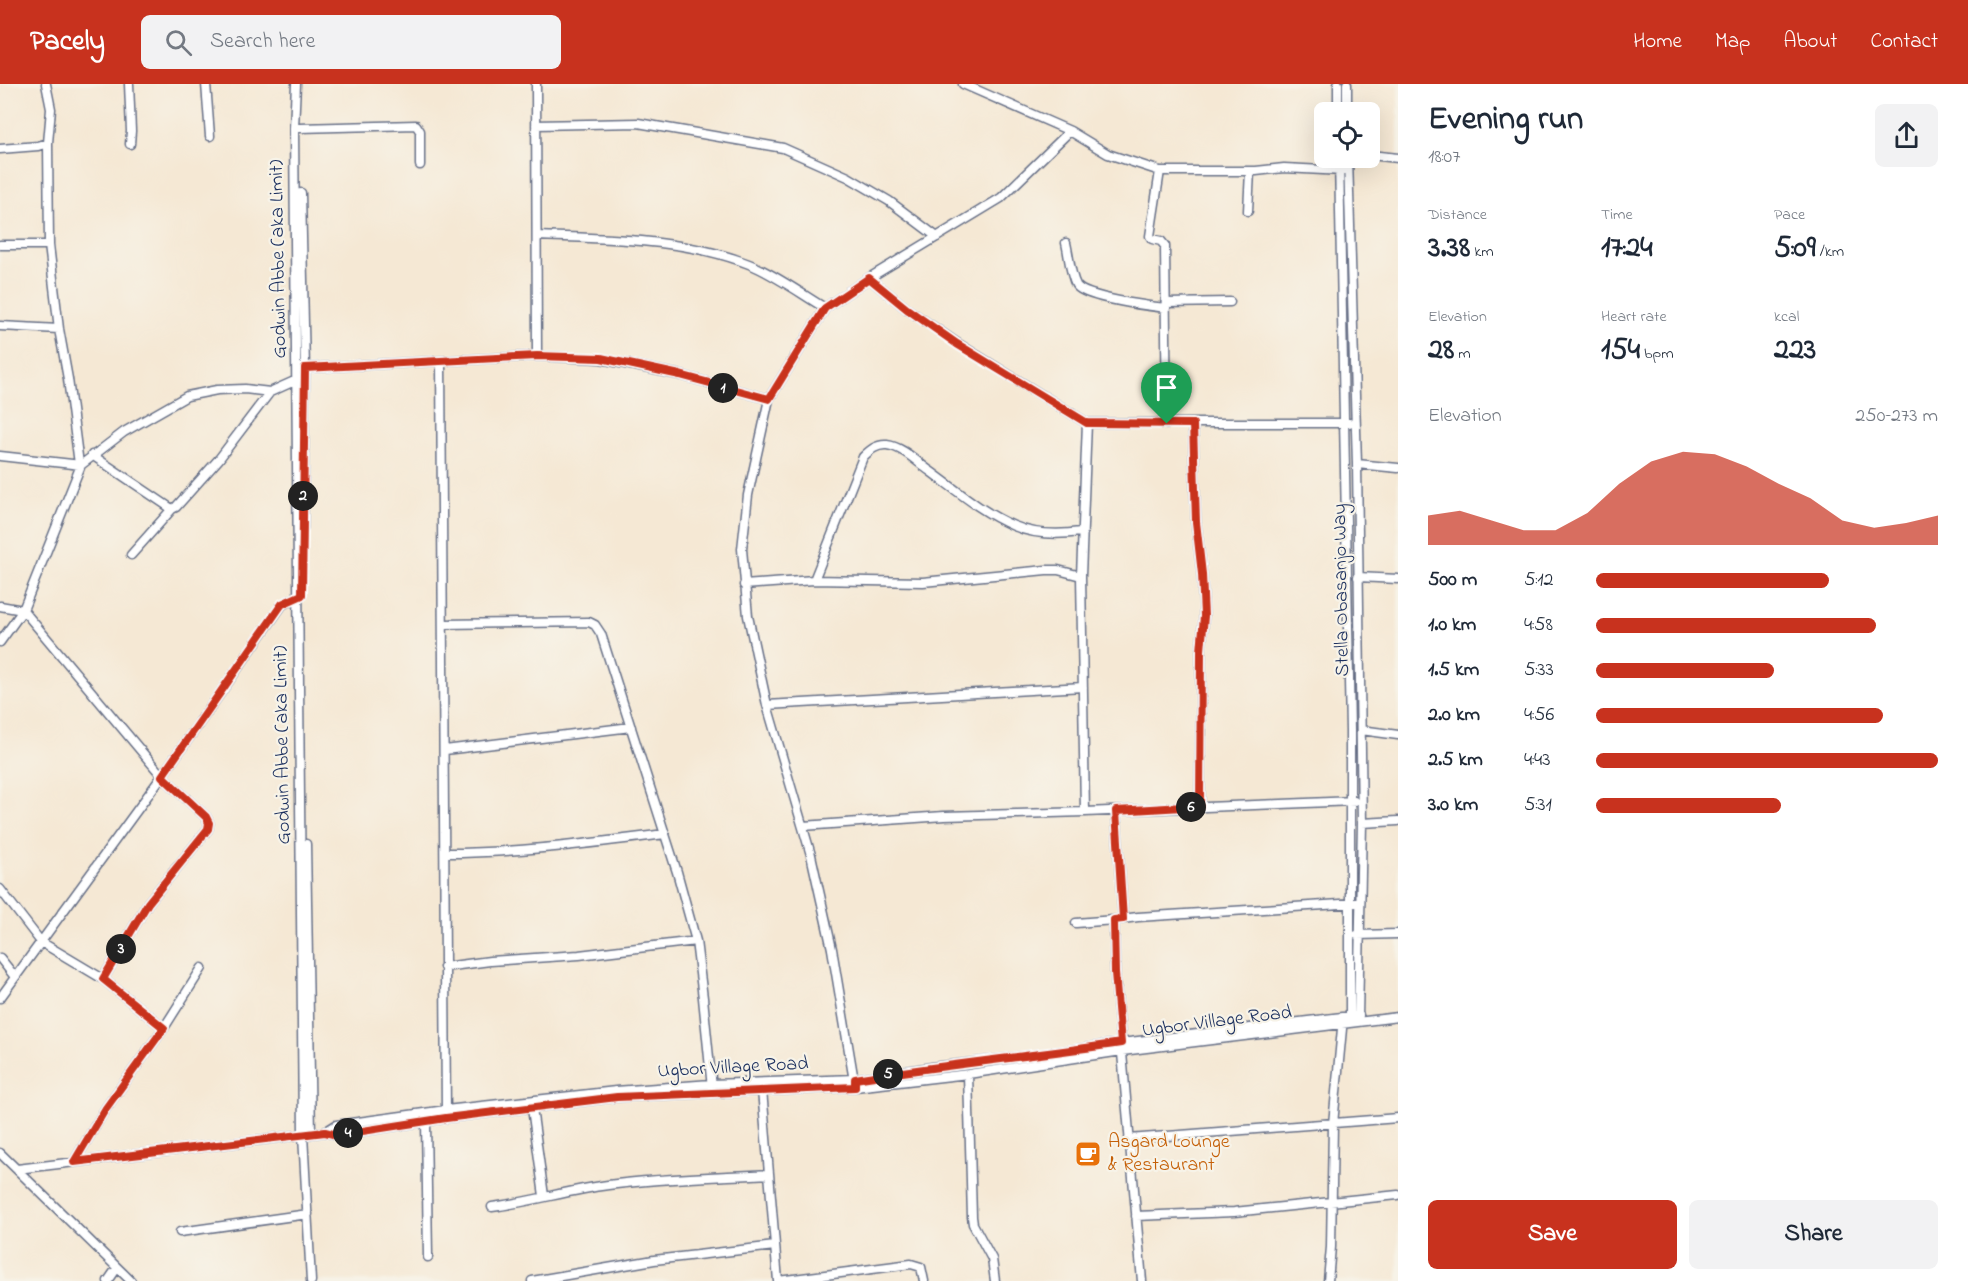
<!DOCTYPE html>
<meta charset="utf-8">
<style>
body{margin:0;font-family:"Indie Flower",sans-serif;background:#f2f2f3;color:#1f2937;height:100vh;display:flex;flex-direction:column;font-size:22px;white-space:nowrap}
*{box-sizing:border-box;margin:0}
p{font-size:20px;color:#747a83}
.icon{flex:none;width:33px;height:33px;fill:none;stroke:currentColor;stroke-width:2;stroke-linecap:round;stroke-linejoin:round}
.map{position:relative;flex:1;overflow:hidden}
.drawer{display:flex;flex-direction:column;background:#fff;width:570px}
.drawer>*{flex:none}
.fabs{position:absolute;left:1314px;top:18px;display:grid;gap:12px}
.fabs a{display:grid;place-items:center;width:66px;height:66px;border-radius:9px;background:#fff;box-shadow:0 6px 24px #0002;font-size:30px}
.pin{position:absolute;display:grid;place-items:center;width:51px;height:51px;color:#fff;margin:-62px -26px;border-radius:50% 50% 50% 0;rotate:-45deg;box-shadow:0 0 6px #0007}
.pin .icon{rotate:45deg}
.km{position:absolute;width:30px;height:30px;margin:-15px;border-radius:50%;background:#222;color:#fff;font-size:16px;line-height:30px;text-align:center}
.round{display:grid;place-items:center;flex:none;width:63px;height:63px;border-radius:9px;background:#f2f2f3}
.headline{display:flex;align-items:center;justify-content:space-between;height:102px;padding:0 30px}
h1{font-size:33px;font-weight:800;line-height:45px}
.metrics{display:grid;grid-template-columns:repeat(3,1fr);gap:9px;height:102px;padding:6px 30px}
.metrics div{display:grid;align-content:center}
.metrics b{font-size:30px;font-weight:800}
.metrics small{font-size:16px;font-weight:400}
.metrics p{font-size:16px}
.chart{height:168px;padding:12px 30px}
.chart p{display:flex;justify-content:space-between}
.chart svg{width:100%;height:108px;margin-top:6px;fill:#c8321e;opacity:.7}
.cta{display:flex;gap:12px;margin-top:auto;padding:12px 30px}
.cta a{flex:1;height:69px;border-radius:9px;background:#c8321e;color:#fff;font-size:24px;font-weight:800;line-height:69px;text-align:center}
.cta a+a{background:#f2f2f3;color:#1f2937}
ul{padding:0 30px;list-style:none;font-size:20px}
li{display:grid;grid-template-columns:96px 72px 1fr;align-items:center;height:45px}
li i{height:15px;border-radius:8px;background:#c8321e}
header{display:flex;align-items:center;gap:36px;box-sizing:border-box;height:84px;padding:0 30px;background:#c8321e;color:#fff}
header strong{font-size:28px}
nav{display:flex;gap:33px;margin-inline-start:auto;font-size:21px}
.search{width:420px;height:54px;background:#f2f2f3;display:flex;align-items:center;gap:15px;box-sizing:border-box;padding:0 21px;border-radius:9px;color:#747a83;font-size:22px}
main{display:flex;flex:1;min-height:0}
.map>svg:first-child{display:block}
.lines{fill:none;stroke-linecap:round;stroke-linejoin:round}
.minor-casing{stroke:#677087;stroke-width:11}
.minor{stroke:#fff;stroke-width:8}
.route-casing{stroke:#fff;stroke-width:12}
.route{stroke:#c8321e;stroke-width:8}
.labels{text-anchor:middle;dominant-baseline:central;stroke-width:4.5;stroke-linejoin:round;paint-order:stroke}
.street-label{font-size:20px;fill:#1b2f5e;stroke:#f7f3e8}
.food-label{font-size:20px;fill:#c56008;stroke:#f7f3e8;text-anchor:start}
</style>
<header>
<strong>Pacely</strong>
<div class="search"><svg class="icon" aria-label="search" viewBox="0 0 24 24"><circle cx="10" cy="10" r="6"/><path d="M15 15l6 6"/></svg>Search here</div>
<nav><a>Home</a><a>Map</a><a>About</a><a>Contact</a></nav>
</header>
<main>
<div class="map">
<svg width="1398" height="1197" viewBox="0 0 1398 1197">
<rect width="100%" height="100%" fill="#f7f3e8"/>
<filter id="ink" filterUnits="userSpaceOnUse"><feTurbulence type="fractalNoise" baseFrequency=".0167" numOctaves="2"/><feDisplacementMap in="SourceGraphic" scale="12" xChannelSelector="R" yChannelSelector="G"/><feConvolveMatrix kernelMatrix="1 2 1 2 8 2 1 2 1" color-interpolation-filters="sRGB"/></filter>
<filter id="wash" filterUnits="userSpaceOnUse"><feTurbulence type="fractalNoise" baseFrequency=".008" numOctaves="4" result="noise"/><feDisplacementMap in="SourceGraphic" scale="24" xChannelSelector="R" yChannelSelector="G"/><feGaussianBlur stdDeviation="1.35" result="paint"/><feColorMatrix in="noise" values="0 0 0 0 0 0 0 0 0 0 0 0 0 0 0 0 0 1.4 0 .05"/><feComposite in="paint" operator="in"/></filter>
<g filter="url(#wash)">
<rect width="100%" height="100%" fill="#f5e8d4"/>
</g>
<g filter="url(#ink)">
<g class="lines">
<!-- minor casing -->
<g class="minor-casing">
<path id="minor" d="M 129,0 L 131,47 L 130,60
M 206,0 L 210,52
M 296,0 L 294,44 L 303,1051 L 311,1197
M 963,0 L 1070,47 L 1108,70 L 1160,87 L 1256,87 L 1284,84 L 1343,87
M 1338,0 L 1338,28
M 1347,0 L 1347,28
M 536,41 L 638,39 L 783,64 L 848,93 L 889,117 L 937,153
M 299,44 L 416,41 L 420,47 L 420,81
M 48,59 L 49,161 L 59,245 L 68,295 L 79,380
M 0,65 L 38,62 L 48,59 L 51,25 L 46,0
M 1370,71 L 1398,74
M 1339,74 L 1350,647 L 1350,937
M 1348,74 L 1357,380 L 1362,739 L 1358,934
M 1160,87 L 1150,152 L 1152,155 L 1161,157 L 1165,162 L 1167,340
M 301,109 L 305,284 L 303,444
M 1248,127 L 1250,87
M 537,152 C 608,155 683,154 749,180 C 773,189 803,211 825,224
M 1066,159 C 1069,171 1070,190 1076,201 C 1084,214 1149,222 1166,224
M 0,161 L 49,161
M 869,194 L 907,225 L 957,259 L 1087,339 L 1349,339
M 1166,219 L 1230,218
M 0,242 L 59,245
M 537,272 L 601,275 L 680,291 L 769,315
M 441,277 L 446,1031
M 305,284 L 537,272 L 536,0
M 1193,340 L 1196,438 L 1202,490 L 1204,532 L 1201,567 L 1200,722
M 92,371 L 172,425 L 176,423 L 219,375 L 270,308
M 0,372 L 81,381 L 124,348 L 187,312 L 217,306 L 245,305 L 270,308 L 299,295
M 1357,380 L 1398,384
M 131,471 L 172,425
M 1358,493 L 1398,495
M 814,496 L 863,373 C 870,366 877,360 887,361 C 903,363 917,378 930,387 C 956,406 983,429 1014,442 C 1035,451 1059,451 1081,448
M 744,501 L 814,496 L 923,498 L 1046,486 L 1058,486 L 1081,492
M 0,522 L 23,526 L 162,692 L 206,733 L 209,739 L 208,745 L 148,819 L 103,895
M 444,540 L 589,538 L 595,541 L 601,550 L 677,788 L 696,857 L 703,914 L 712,1004
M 0,558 L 23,526 L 81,381
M 767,621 L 1083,603
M 1361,646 L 1398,651
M 445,666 L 631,643
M 1116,727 L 1123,835
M 1085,728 L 1081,492 L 1087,339
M 1362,739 L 1398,737
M 803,742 L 944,732 L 1085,728 L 1354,717
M 306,760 L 311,1050
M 445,769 C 519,769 592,759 665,750
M 0,805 L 41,858 L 103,895 L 164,944
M 1076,839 L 1114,836
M 1357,851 L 1398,850
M 0,874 L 15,893
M 444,883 L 490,877 L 579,871 L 696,857
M 0,914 L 162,692 L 282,521 L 301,511
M 968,990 L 972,1133 L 973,1140 L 992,1175 L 995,1197
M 855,1003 L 832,865 L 811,771 L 767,621 L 748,532 L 742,465 L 748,411 L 769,315 L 825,224 L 869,194 L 1001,114 L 1070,47
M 762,1006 L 778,1197
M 532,1024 L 544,1112
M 426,1037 L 428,1173
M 325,1048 L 336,1041 L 446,1026 L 616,1007 L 711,1000 L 855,995 L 933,983 L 1046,970 L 1121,959 L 1359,931
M 1129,1055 L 1398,1034
M 0,1069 L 131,1197
M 74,1078 L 106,1024 L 164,944 L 202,884
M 17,1085 L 325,1048 L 337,1051 L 446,1034 L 617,1013 L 855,1003 L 968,990 L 1122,967 L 1398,933
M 492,1123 C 531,1118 569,1106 608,1101 C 661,1094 716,1093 769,1090
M 1136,1132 L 1234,1128 L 1398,1111
M 180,1148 L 308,1130
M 108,1197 L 117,1184
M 532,1197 L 654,1176 L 775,1162
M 778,1197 L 911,1180 L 921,1183 L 924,1197
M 1142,1197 L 1115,889 L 1114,836 L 1138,833 L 1356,819
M 1328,1197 L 1331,1163 L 1333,1040 L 1343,934"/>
</g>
<!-- minor -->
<use href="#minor" class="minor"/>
</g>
</g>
<g class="lines" filter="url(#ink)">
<!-- route casing -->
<g class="route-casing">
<path id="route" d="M 869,194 L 907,225 L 957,260 L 1087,339 L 1193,340 L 1196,438 L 1202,490 L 1204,532 L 1201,567 L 1200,722 L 1116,727 L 1123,835 L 1114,836 L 1115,889 L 1121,959 C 1033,972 944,981 855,995 L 855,1003 L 617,1013 L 446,1034 L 337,1051 L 325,1048 L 74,1078 L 106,1024 L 164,944 L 103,895 L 148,819 L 208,745 L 209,739 L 206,733 L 162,692 L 282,520 L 302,511 L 305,284 L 537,272 L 601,274 L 680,291 L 769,315 L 825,224 Z"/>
</g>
<!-- route -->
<use href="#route" class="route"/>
</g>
<!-- icons -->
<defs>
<g id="cafe-square" transform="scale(1.35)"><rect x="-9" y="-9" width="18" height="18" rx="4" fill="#e8710a" stroke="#f7f3e8"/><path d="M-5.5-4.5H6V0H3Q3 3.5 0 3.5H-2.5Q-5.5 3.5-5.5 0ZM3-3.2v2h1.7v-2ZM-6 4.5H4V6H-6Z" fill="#fff"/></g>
</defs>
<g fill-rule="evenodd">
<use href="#cafe-square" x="1088" y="1070"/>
</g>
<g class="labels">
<!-- street labels -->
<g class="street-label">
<text transform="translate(279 175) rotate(-91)">Godwin Abbe (aka Limit)</text>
<text transform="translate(1342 506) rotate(-91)">Stella Obasanjo Way</text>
<text transform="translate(283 661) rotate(-91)">Godwin Abbe (aka Limit)</text>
<text transform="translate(1217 938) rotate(-7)">Ugbor Village Road</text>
<text transform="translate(733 984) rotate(-3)">Ugbor Village Road</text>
</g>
<!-- food labels -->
<g class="food-label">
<text x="1108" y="1058">Asgard Lounge<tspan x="1108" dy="23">&amp; Restaurant</tspan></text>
</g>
</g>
</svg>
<div class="fabs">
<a><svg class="icon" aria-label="locate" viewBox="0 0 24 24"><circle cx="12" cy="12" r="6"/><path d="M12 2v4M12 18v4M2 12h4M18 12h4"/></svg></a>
</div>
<div class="pin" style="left:1167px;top:340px;background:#1e9e55"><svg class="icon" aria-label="arrive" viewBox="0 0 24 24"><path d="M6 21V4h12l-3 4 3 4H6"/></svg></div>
<b class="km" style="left:723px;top:304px">1</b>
<b class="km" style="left:303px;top:412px">2</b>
<b class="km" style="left:121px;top:865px">3</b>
<b class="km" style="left:348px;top:1049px">4</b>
<b class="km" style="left:888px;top:990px">5</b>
<b class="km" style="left:1191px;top:723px">6</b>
</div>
<section class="drawer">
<div class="headline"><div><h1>Evening run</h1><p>18:07</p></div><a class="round"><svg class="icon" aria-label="share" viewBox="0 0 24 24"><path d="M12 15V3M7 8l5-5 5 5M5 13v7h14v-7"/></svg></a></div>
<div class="metrics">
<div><p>Distance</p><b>3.38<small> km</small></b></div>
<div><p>Time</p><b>17:24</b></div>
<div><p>Pace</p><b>5:09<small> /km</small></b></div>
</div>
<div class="metrics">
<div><p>Elevation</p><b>28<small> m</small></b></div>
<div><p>Heart rate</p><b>154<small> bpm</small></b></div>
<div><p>kcal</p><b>223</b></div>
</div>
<div class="chart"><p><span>Elevation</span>250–273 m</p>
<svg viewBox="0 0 160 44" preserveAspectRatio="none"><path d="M0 44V32L10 30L20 34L30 38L40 38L50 31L60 19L70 10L80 6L90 7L100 12L110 19L120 25L130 34L140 37L150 35L160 32V44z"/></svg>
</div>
<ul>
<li><b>500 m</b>5:12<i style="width:68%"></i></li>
<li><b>1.0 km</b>4:58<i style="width:82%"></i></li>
<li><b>1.5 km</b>5:33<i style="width:52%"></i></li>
<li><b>2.0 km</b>4:56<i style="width:84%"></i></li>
<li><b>2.5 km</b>4:43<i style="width:100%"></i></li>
<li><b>3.0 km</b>5:31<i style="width:54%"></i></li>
</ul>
<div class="cta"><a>Save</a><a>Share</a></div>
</section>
</main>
